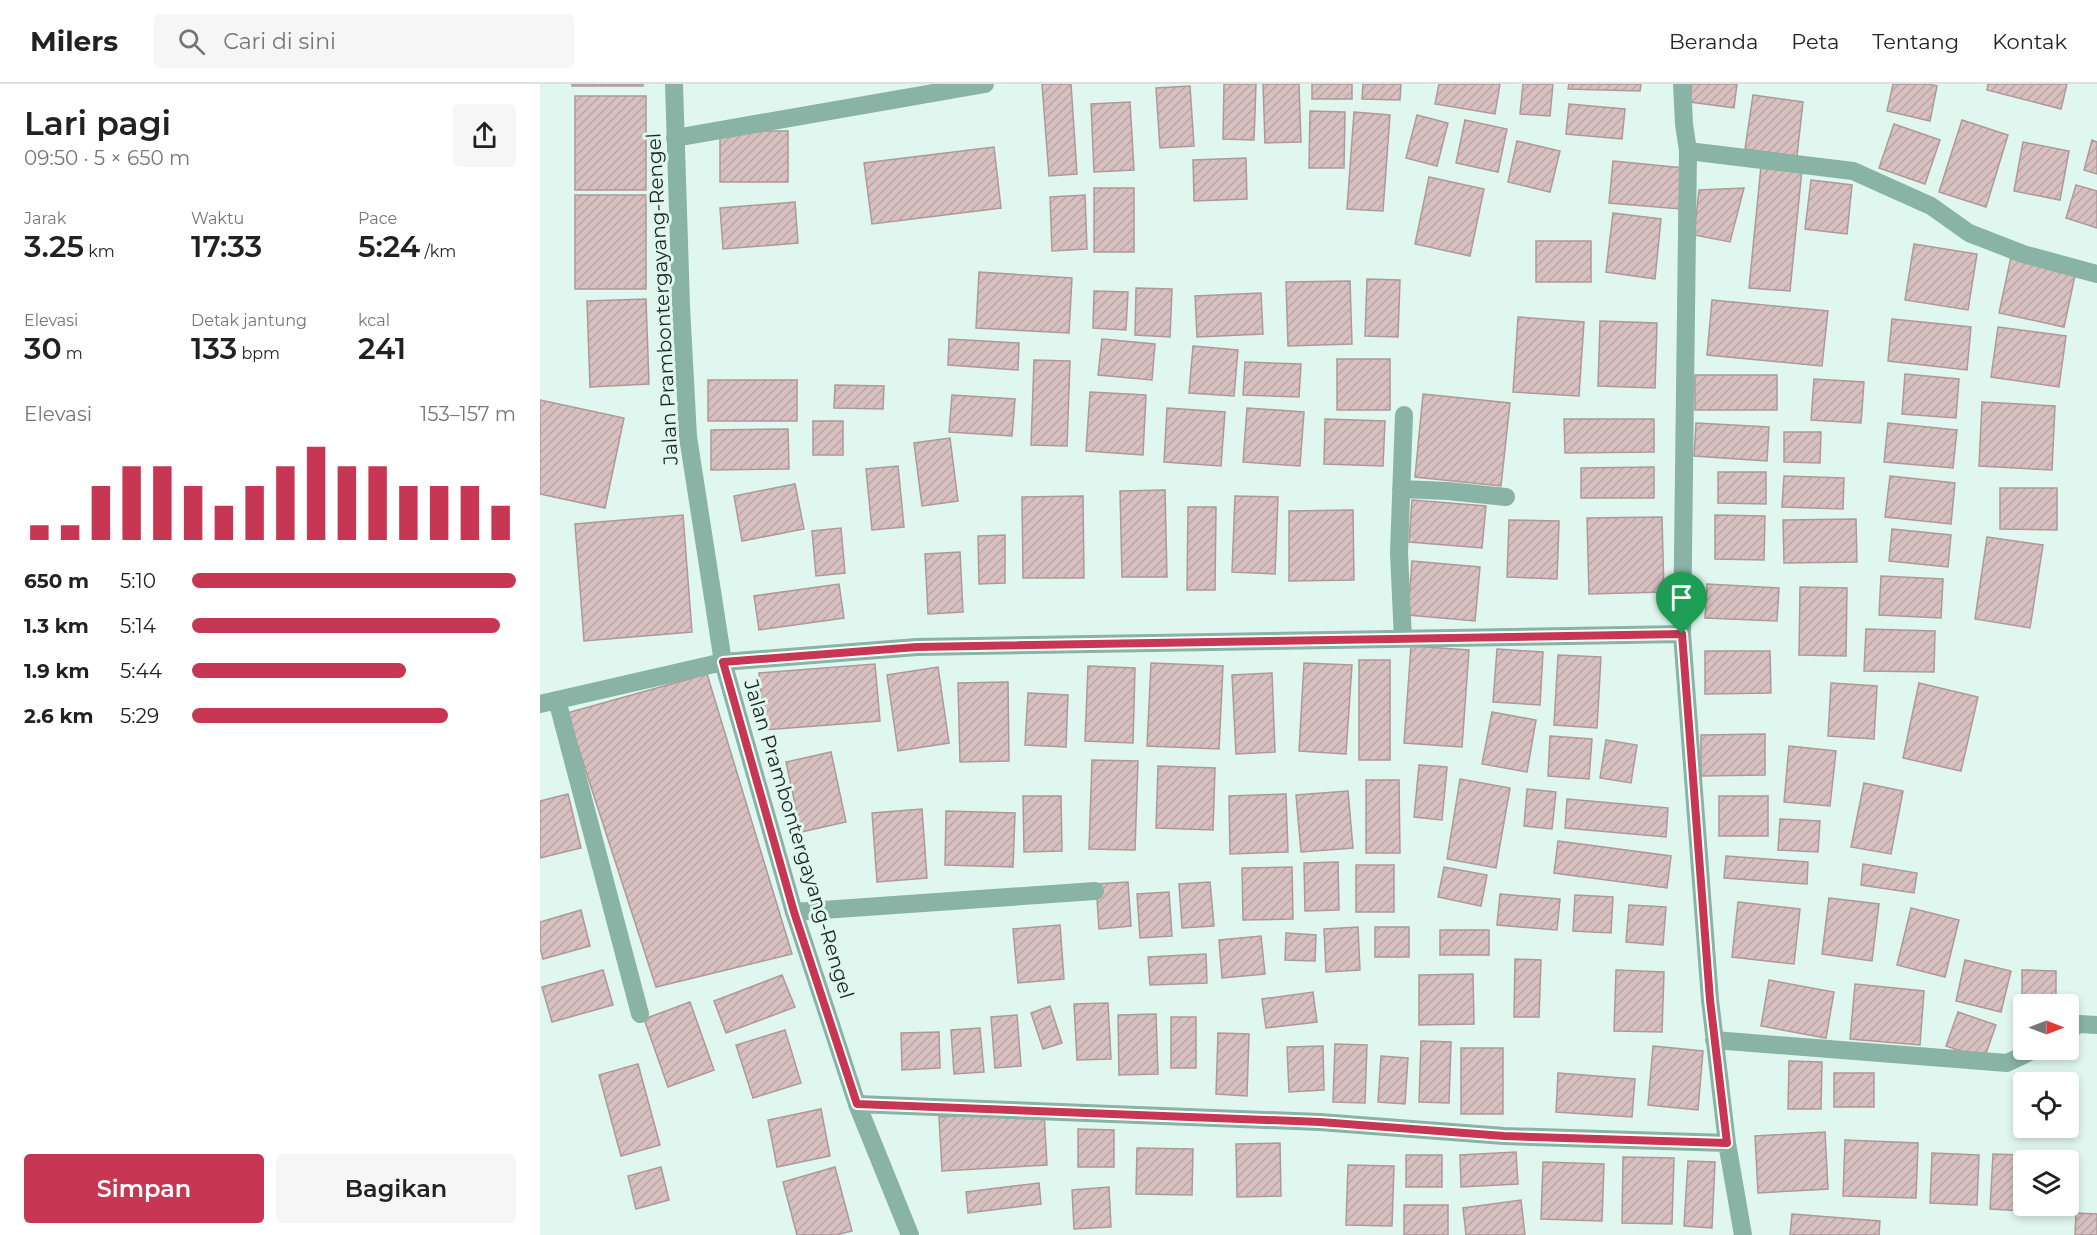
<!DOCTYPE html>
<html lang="id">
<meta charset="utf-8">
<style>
body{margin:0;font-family:Montserrat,sans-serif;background:#f6f6f6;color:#222;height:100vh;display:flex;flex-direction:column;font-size:22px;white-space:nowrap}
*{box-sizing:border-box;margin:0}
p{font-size:20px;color:#767676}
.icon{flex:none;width:33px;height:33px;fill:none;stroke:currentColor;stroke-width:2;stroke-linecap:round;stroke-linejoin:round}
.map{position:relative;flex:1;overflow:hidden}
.drawer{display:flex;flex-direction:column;background:#fff;width:540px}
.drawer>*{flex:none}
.needle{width:39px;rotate:90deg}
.controls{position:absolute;left:1473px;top:910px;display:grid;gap:12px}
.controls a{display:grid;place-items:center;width:66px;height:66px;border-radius:6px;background:#fff;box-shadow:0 3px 9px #0003;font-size:30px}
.pin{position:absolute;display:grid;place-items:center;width:51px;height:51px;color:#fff;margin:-62px -26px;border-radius:50% 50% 50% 0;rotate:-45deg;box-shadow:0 0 6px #0007}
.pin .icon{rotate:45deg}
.round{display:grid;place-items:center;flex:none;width:63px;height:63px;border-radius:6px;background:#f6f6f6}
.headline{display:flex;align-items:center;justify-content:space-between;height:102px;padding:0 24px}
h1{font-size:33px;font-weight:600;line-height:45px}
.metrics{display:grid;grid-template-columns:repeat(3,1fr);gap:9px;height:102px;padding:6px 24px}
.metrics div{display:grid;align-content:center}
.metrics b{font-size:30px;font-weight:600}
.metrics small{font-size:16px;font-weight:400}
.metrics p{font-size:16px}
.chart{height:168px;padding:12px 24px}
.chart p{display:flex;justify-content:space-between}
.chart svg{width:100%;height:108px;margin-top:6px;stroke:#c73753;stroke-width:6}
.action{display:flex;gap:12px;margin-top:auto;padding:12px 24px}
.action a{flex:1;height:69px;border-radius:6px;background:#c73753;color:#fff;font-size:24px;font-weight:600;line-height:69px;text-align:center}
.action a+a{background:#f6f6f6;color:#222}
ul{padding:0 24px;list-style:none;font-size:20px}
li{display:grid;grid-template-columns:96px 72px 1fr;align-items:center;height:45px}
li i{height:15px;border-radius:8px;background:#c73753}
header{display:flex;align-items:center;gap:36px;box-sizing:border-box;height:84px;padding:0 30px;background:#fff;border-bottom:2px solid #e0e0e0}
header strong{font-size:28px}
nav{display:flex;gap:33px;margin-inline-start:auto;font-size:21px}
.search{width:420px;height:54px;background:#f6f6f6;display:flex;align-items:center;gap:15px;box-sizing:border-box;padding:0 21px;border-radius:6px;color:#767676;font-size:22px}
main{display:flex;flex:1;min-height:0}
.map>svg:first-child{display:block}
.building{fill:url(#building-hatch);stroke:#af9899;stroke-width:1.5}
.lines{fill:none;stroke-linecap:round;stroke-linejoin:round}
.minor{stroke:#88b3a5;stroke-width:18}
.tertiary{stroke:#88b3a5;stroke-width:18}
.route-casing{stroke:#fff;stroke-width:12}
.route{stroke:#c73753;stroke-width:8}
.labels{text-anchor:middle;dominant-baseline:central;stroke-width:6;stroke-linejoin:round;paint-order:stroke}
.street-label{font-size:20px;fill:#1c2522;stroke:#e0f7ef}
</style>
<header>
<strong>Milers</strong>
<div class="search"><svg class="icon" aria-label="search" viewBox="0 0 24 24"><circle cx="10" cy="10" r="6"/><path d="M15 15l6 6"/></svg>Cari di sini</div>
<nav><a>Beranda</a><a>Peta</a><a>Tentang</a><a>Kontak</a></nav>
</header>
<main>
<section class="drawer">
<div class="headline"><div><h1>Lari pagi</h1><p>09:50 · 5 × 650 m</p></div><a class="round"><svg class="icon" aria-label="share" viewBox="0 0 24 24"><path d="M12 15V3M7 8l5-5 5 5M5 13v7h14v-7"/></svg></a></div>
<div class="metrics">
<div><p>Jarak</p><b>3.25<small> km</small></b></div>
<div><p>Waktu</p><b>17:33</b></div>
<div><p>Pace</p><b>5:24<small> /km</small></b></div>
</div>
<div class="metrics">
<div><p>Elevasi</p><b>30<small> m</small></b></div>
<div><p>Detak jantung</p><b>133<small> bpm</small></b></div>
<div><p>kcal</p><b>241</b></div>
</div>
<div class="chart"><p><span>Elevasi</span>153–157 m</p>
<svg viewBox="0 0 160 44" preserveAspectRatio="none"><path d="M5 44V38M15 44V38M25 44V22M35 44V14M45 44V14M55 44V22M65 44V30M75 44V22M85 44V14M95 44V6M105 44V14M115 44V14M125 44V22M135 44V22M145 44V22M155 44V30"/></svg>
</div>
<ul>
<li><b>650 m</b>5:10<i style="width:100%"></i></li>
<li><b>1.3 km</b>5:14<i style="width:95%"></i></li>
<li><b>1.9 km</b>5:44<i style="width:66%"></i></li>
<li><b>2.6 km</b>5:29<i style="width:79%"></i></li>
</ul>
<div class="action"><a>Simpan</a><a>Bagikan</a></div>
</section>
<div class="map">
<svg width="1557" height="1151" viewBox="0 0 1557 1151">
<defs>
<pattern id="building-hatch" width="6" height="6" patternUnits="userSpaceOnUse" patternTransform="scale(1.5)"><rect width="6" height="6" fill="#d8c0c1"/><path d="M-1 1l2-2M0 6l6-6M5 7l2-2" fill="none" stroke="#b9a5a6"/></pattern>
</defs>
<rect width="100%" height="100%" fill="#e0f7ef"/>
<!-- building -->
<path class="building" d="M 32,0 L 103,0 L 103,2 L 32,2 Z
M 502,0 L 531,0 L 537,90 L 509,92 Z
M 684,0 L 716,0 L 714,56 L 683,55 Z
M 723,0 L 759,0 L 761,58 L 725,59 Z
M 772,0 L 812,0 L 812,15 L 772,15 Z
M 823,0 L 861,0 L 860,16 L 822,15 Z
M 899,0 L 960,0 L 955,30 L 895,20 Z
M 983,0 L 1013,0 L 1010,32 L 980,30 Z
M 1029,0 L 1101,0 L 1100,7 L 1028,5 Z
M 1152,0 L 1197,0 L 1194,24 L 1150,18 Z
M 1353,0 L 1389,0 L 1397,2 L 1390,37 L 1347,27 Z
M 1448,0 L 1527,0 L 1521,25 L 1447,6 Z
M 650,2 L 654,62 L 620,64 L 616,4 Z
M 1213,11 L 1263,18 L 1257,72 L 1205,65 Z
M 35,12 L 106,12 L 106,106 L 35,106 Z
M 590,18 L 594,86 L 554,88 L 551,20 Z
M 1029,20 L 1085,25 L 1082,55 L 1026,50 Z
M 770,27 L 805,28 L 804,84 L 769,84 Z
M 814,28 L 850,31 L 843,127 L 807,125 Z
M 877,31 L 908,39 L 897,82 L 866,74 Z
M 925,36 L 967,45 L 958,88 L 916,79 Z
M 1422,36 L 1468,51 L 1446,123 L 1399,108 Z
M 1354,40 L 1400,56 L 1385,100 L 1339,84 Z
M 180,47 L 248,47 L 248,98 L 180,98 Z
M 1552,56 L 1557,58 L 1557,90 L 1544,86 Z
M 977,57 L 1020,67 L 1010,108 L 968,98 Z
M 1483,58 L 1529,67 L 1520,116 L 1474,107 Z
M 454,63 L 461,124 L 332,140 L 324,79 Z
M 706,74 L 707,115 L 654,117 L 653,76 Z
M 1073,77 L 1144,84 L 1141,125 L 1069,119 Z
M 1221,82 L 1262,85 L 1250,207 L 1209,204 Z
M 889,93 L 944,105 L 930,172 L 875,160 Z
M 1271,96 L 1312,101 L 1307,150 L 1265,145 Z
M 1536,101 L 1557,107 L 1557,144 L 1526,134 Z
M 554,104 L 594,104 L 594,168 L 554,168 Z
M 1204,104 L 1190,158 L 1154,151 L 1159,106 Z
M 35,111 L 106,111 L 106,205 L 35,205 Z
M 545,111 L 547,165 L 512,167 L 510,113 Z
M 255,118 L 258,159 L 183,165 L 180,124 Z
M 1073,129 L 1121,135 L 1115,195 L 1066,188 Z
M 996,157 L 1051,157 L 1051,198 L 996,198 Z
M 1374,160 L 1437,170 L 1428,226 L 1365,216 Z
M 1472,168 L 1537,182 L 1524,243 L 1459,229 Z
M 439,188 L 532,194 L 529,249 L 436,244 Z
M 827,195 L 860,196 L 858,253 L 825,252 Z
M 810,197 L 812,260 L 748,262 L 746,198 Z
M 596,204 L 632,205 L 630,253 L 595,251 Z
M 554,207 L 588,208 L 586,246 L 553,244 Z
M 721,209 L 723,250 L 657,253 L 655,212 Z
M 106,215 L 109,300 L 50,303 L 47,217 Z
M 1172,216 L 1288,227 L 1282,282 L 1167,271 Z
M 978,233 L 1044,238 L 1039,312 L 973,308 Z
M 1352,235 L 1431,243 L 1427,286 L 1348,277 Z
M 1060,237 L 1117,239 L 1115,304 L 1058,302 Z
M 1458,243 L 1526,252 L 1519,303 L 1451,293 Z
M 409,255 L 479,259 L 478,286 L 408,281 Z
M 562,255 L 615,260 L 612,296 L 558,291 Z
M 653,262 L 698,266 L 694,312 L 649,309 Z
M 797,275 L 850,275 L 850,326 L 797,326 Z
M 494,276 L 530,277 L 527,362 L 491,361 Z
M 705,278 L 761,280 L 759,313 L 703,311 Z
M 1365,290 L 1419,295 L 1416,334 L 1362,330 Z
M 1155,291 L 1237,291 L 1237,326 L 1155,326 Z
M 1274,295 L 1324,298 L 1321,339 L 1271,336 Z
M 168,296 L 257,296 L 257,337 L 168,337 Z
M 295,301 L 344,302 L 343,325 L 294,324 Z
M 550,308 L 606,311 L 603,371 L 546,367 Z
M 883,310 L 970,319 L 961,402 L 875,393 Z
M 412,311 L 475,315 L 472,352 L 409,348 Z
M 0,316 L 84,334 L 65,424 L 0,410 Z
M 1442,318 L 1515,322 L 1512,386 L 1439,382 Z
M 627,324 L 685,328 L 681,382 L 624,378 Z
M 707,324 L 764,328 L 760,382 L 703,378 Z
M 785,335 L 845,337 L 843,382 L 784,380 Z
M 1024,335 L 1114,335 L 1114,368 L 1025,369 Z
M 273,337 L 303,337 L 303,371 L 273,371 Z
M 1156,339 L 1229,343 L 1227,377 L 1154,372 Z
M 1348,339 L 1417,346 L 1413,384 L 1344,378 Z
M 248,345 L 249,385 L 171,386 L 171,346 Z
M 1244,348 L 1281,348 L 1280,379 L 1244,378 Z
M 410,354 L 418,417 L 382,422 L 374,359 Z
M 358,382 L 364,443 L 332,446 L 326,385 Z
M 1114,383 L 1114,414 L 1041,414 L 1041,384 Z
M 1178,388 L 1226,388 L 1226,420 L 1178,419 Z
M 1244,392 L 1304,394 L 1303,425 L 1242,423 Z
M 1350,392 L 1415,399 L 1411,440 L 1345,433 Z
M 255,400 L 264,445 L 202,457 L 194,412 Z
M 1460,404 L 1517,404 L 1517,446 L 1460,445 Z
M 625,406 L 627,493 L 582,493 L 580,407 Z
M 543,412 L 544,494 L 483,494 L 482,413 Z
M 695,412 L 738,413 L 735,490 L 692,488 Z
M 872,416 L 946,422 L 942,464 L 869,458 Z
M 648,423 L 676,423 L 675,506 L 647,506 Z
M 813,426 L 814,496 L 749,497 L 749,427 Z
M 143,431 L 152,548 L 44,557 L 35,440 Z
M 1175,431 L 1225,432 L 1224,476 L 1175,475 Z
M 1122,433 L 1124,508 L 1049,510 L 1047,434 Z
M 1316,435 L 1317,478 L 1244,479 L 1243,436 Z
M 969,436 L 1019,437 L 1017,495 L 967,493 Z
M 301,444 L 305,489 L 276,492 L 272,447 Z
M 1352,445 L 1411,451 L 1408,483 L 1349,477 Z
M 465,451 L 465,499 L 439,500 L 438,452 Z
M 1447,453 L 1503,461 L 1490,544 L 1435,535 Z
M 420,468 L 423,528 L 388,530 L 385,470 Z
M 872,477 L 940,483 L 935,537 L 868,531 Z
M 1341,492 L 1403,495 L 1401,534 L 1339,531 Z
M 299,500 L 304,534 L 219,546 L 214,512 Z
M 1167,500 L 1239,504 L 1237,537 L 1165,534 Z
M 1260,503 L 1307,504 L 1306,572 L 1259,571 Z
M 1326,545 L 1395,547 L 1394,588 L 1324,587 Z
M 871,562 L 929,566 L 922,663 L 864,659 Z
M 957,565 L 1003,568 L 1000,621 L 953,618 Z
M 1165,567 L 1230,567 L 1231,609 L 1165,610 Z
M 1018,571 L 1061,573 L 1057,644 L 1014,641 Z
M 819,576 L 850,576 L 850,676 L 819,676 Z
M 611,579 L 683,582 L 679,665 L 607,662 Z
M 764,579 L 812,581 L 806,670 L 759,667 Z
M 335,580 L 340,637 L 224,646 L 219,589 Z
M 548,582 L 595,584 L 593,659 L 545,657 Z
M 398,583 L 409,659 L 358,667 L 347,591 Z
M 732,589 L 735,668 L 696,670 L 692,591 Z
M 167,590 L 252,870 L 116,903 L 27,629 Z
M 468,598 L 469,677 L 420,678 L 418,599 Z
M 1291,599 L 1337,602 L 1334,655 L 1288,652 Z
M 1379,599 L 1438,613 L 1421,687 L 1363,674 Z
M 488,609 L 528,611 L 526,663 L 485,661 Z
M 952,628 L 996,636 L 987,688 L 942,680 Z
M 1225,650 L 1225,691 L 1161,692 L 1161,651 Z
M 1010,652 L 1052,655 L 1049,695 L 1008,692 Z
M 1066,656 L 1097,661 L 1091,699 L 1060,694 Z
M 1249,662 L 1296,667 L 1290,722 L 1244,718 Z
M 291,668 L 306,738 L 261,748 L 246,678 Z
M 552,676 L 598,677 L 595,766 L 549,765 Z
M 879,681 L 907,683 L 902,736 L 874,733 Z
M 618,682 L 675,684 L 673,746 L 616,744 Z
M 920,695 L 970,704 L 956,784 L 907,775 Z
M 826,696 L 859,696 L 860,769 L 826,769 Z
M 1324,699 L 1363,707 L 1351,770 L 1311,763 Z
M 987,705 L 1016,708 L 1012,745 L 984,742 Z
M 808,707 L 813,764 L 761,768 L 756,711 Z
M 28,710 L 41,764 L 0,774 L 0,717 Z
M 746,710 L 748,768 L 690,770 L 689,712 Z
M 483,712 L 521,712 L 522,767 L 484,768 Z
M 1179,712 L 1228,712 L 1228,752 L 1179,752 Z
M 1027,715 L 1128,724 L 1126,753 L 1025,744 Z
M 382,725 L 387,794 L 337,798 L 332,729 Z
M 406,727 L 475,729 L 473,783 L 405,781 Z
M 1240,735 L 1280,737 L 1278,768 L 1238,766 Z
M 1018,757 L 1131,772 L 1127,804 L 1014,789 Z
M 1186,772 L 1268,778 L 1267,800 L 1184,794 Z
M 798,778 L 799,826 L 765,827 L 764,779 Z
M 1323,780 L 1377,789 L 1374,809 L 1321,801 Z
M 816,781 L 854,781 L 854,828 L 816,828 Z
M 752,783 L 753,835 L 703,836 L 702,784 Z
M 904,783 L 947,791 L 941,822 L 898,813 Z
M 588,798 L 591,842 L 559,845 L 556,800 Z
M 670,798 L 674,842 L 642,844 L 639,800 Z
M 629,808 L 632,852 L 600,854 L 597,810 Z
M 960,810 L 1020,815 L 1017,846 L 957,841 Z
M 1035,811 L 1073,813 L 1071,849 L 1033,847 Z
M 1289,814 L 1339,820 L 1332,877 L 1282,870 Z
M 1198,818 L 1260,825 L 1254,880 L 1192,873 Z
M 1089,821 L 1126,823 L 1123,861 L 1086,858 Z
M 1371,824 L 1419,836 L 1405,893 L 1357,881 Z
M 41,826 L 50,862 L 3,875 L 0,864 L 0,838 Z
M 520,841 L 524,895 L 478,899 L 473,845 Z
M 818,843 L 820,886 L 786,888 L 784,845 Z
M 835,843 L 869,843 L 869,873 L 835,873 Z
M 900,846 L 949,846 L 949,871 L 900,871 Z
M 746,849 L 776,851 L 775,877 L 745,876 Z
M 721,852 L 725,890 L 682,894 L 679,856 Z
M 666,870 L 667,899 L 610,901 L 608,873 Z
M 975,875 L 1001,876 L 999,933 L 974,933 Z
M 1425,876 L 1471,887 L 1461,928 L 1416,917 Z
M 63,886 L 73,921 L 12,938 L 2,903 Z
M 1076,886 L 1124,888 L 1122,948 L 1074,947 Z
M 1482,886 L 1516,887 L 1516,921 L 1484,921 L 1484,937 L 1482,937 Z
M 933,890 L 934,940 L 879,941 L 879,891 Z
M 242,891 L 255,923 L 186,949 L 174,917 Z
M 1229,896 L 1294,908 L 1286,954 L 1221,942 Z
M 1315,900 L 1384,907 L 1380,961 L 1310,955 Z
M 773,908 L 777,938 L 726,944 L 722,915 Z
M 150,918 L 174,986 L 128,1003 L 104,935 Z
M 568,919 L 571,975 L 537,976 L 534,920 Z
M 510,922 L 522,959 L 503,965 L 491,929 Z
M 1418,928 L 1456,941 L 1444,975 L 1406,962 Z
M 616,930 L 618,990 L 579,991 L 578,931 Z
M 477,931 L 481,982 L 455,984 L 451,933 Z
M 631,933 L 656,933 L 656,984 L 631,984 Z
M 440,944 L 444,988 L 414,990 L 411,946 Z
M 245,946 L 261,999 L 213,1014 L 196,961 Z
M 399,948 L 400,984 L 362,986 L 361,949 Z
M 678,949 L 709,950 L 707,1012 L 676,1010 Z
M 881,957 L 911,958 L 909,1019 L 879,1018 Z
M 795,960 L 827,961 L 825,1019 L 793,1018 Z
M 783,962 L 784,1006 L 749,1008 L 747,963 Z
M 1113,962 L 1163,967 L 1158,1026 L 1108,1021 Z
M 921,964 L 963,964 L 963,1030 L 921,1030 Z
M 841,972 L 868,974 L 865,1020 L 838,1018 Z
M 1249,977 L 1282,978 L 1281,1025 L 1248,1025 Z
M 98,980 L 120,1061 L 81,1072 L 59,991 Z
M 1018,989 L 1095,995 L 1092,1033 L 1016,1028 Z
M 1294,989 L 1334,989 L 1334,1023 L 1294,1023 Z
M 281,1025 L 290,1072 L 237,1083 L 228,1036 Z
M 504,1027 L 507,1081 L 402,1087 L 399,1033 Z
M 538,1045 L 574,1046 L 574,1083 L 538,1083 Z
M 1285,1048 L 1288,1105 L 1218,1109 L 1215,1052 Z
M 1305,1056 L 1378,1059 L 1376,1114 L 1303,1112 Z
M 740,1059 L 741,1112 L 697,1113 L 696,1060 Z
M 597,1064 L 653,1065 L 652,1111 L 596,1110 Z
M 976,1068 L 978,1100 L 921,1103 L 920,1071 Z
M 1392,1069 L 1439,1071 L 1437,1121 L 1390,1119 Z
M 1453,1070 L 1507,1072 L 1507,1077 L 1484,1077 L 1484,1122 L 1505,1122 L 1504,1128 L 1450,1125 Z
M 866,1071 L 902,1071 L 902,1103 L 866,1103 Z
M 1083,1073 L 1134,1074 L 1132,1140 L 1082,1139 Z
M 1148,1077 L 1175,1078 L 1172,1144 L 1144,1142 Z
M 1003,1078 L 1064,1080 L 1062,1137 L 1001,1135 Z
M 808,1081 L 854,1082 L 852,1142 L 806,1141 Z
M 121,1083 L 129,1116 L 96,1125 L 88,1092 Z
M 295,1083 L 312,1147 L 296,1151 L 257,1151 L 243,1098 Z
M 499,1099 L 501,1120 L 428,1129 L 426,1108 Z
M 569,1103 L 571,1143 L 534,1145 L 532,1106 Z
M 981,1116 L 985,1151 L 926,1151 L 923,1124 Z
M 864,1121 L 908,1121 L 908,1151 L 864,1151 Z
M 1536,1129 L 1557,1130 L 1557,1151 L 1535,1151 Z
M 1252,1130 L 1340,1137 L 1339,1151 L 1250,1151 Z"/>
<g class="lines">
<!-- minor -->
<path class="minor" d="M 1142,0 L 1144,40 L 1148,67 L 1142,550 L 1170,916 L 1187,1059 L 1203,1151
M 135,54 L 445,0
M 1148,67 L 1313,87 L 1391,122 L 1429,149 L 1483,170 L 1557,190
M 861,405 L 908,407 L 966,413
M 863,555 L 859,469 L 864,331
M 17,616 L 100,930
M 0,620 L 183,578 L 377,563 L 1142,550
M 254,828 L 555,807
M 1528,947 L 1539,940 L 1557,941
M 1174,956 L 1467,979 L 1494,966
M 317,1020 L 780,1038 L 964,1052 L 1187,1059"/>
<!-- tertiary -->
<path class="tertiary" d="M 134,0 L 141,222 L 148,353 L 183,578 L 254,828 L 317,1020 L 370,1151"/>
</g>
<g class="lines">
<!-- route casing -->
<g class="route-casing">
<path id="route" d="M 1142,550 L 1170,916 L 1187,1059 L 964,1052 L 780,1038 L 317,1020 L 254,828 L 183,578 L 377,563 Z"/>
</g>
<!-- route -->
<use href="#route" class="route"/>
</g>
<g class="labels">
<!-- street labels -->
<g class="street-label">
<text transform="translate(122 215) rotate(-93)">Jalan Prambontergayang-Rengel</text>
<text transform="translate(259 755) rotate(73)">Jalan Prambontergayang-Rengel</text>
</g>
</g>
</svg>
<div class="controls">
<a><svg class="needle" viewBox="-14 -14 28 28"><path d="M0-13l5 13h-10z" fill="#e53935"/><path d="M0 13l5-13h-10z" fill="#767676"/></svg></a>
<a><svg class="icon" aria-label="locate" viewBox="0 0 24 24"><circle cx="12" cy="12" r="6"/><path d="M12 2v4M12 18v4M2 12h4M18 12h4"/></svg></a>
<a><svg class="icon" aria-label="layers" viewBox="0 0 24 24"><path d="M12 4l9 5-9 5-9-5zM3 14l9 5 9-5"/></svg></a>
</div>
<div class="pin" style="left:1142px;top:550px;background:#1e9e55"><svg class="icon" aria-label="arrive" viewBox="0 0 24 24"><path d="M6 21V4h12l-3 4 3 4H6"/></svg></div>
</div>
</main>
